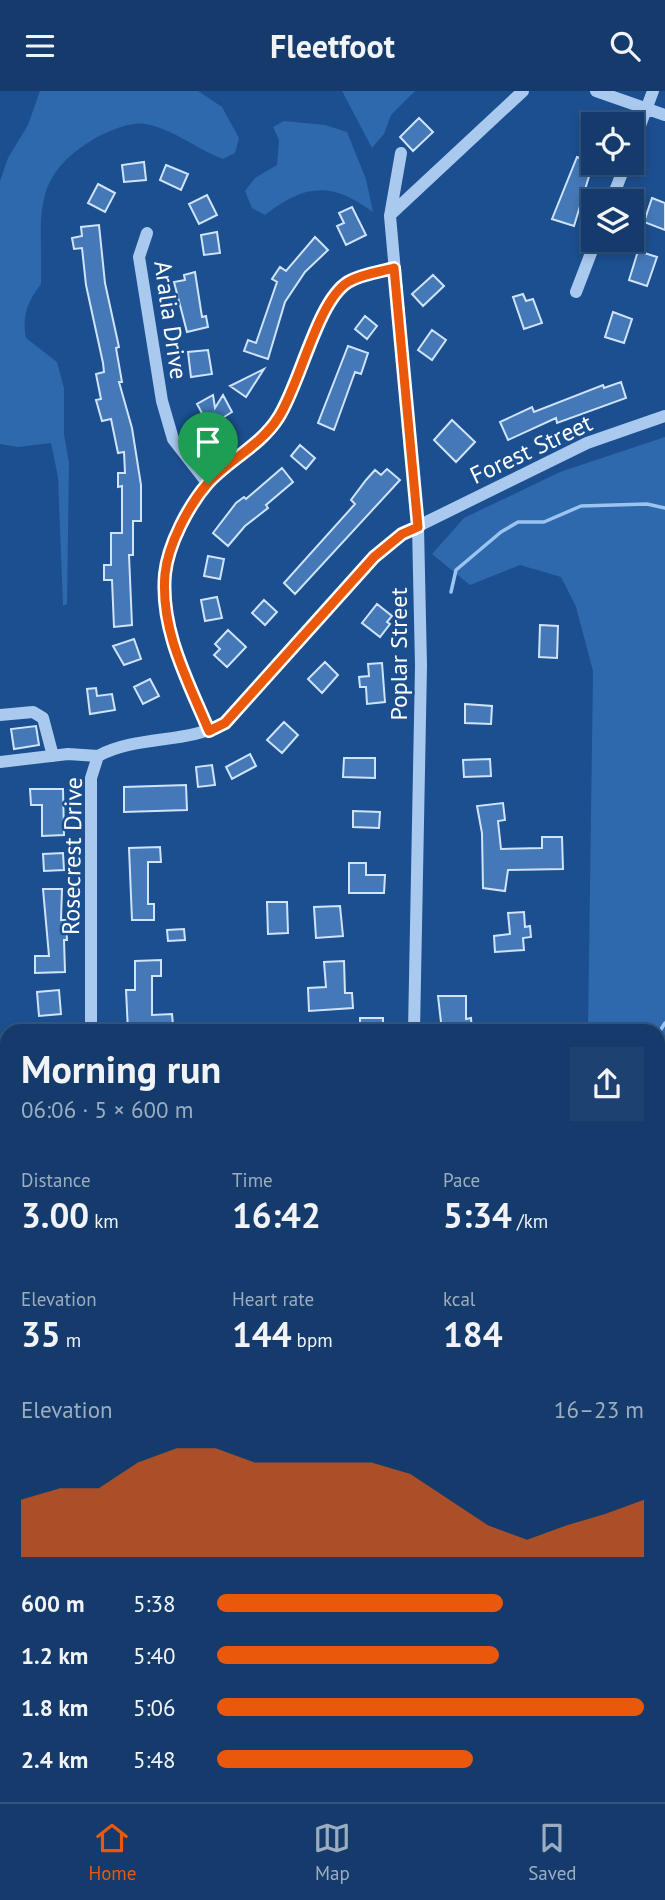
<!DOCTYPE html>
<meta charset="utf-8">
<style>
body{margin:0;font-family:"PT Sans",sans-serif;background:#1d4271;color:#f1f3f6;height:100vh;display:flex;flex-direction:column;font-size:26px;white-space:nowrap}
*{box-sizing:border-box;margin:0}
p{font-size:23px;color:#9dadc1}
.icon{flex:none;width:38px;height:38px;fill:none;stroke:currentColor;stroke-width:2;stroke-linecap:round;stroke-linejoin:round}
.map{position:relative;flex:1;overflow:hidden}
.panel{position:absolute;left:0px;top:933px;width:665px;height:779px;display:flex;flex-direction:column;background:#143b6b;border-radius:21px 21px 0 0;box-shadow:0 4px 10px #0003,0 0 0 2px #33557e}
.panel>*{flex:none}
.controls{position:absolute;left:581px;top:21px;display:grid;gap:14px}
.controls a{display:grid;place-items:center;width:63px;height:63px;border-radius:0px;background:#143b6b;box-shadow:0 4px 10px #0003,0 0 0 2px #33557e;font-size:35px}
.pin{position:absolute;display:grid;place-items:center;width:60px;height:60px;color:#fff;margin:-72px -30px;border-radius:50% 50% 50% 0;rotate:-45deg;box-shadow:0 0 7px #0007}
.pin .icon{rotate:45deg}
.round{display:grid;place-items:center;flex:none;width:74px;height:74px;border-radius:0px;background:#1d4271}
.summary{display:flex;align-items:center;justify-content:space-between;height:119px;padding:0 21px}
h1{font-size:38px;font-weight:700;line-height:52px}
.figures{display:grid;grid-template-columns:repeat(3,1fr);gap:10px;height:119px;padding:7px 21px}
.figures div{display:grid;align-content:center}
.figures b{font-size:35px;font-weight:700}
.figures small{font-size:19px;font-weight:400}
.figures p{font-size:19px}
.chart{height:196px;padding:14px 21px}
.chart p{display:flex;justify-content:space-between}
.chart svg{width:100%;height:126px;margin-top:7px;fill:#ea580c;opacity:.7}
ul{padding:0 21px;list-style:none;font-size:23px}
li{display:grid;grid-template-columns:112px 84px 1fr;align-items:center;height:52px}
li i{height:18px;border-radius:9px;background:#ea580c}
header{display:flex;justify-content:space-between;align-items:center;height:91px;padding:0 21px;background:#143b6b;font-size:32px;font-weight:700}
.menu{display:flex;justify-content:space-around;align-items:center;height:98px;border-top:2px solid #33557e;background:#143b6b;font-size:19px;color:#9dadc1}
.menu a{display:grid;justify-items:center;gap:4px}
.menu .active{color:#ea580c}
.map>svg:first-child{display:block}
.green{fill:#2e69ad}
.lines{fill:none;stroke-linecap:round;stroke-linejoin:round}
.stream{stroke:#9cc4f0;stroke-width:3.5}
.building{fill:#4478b7;stroke:#cfe3fa;stroke-width:2}
.path{stroke:#a9c9ee;stroke-width:2.5;stroke-dasharray:3.5 5;stroke-linecap:butt}
.minor{stroke:#a9c9ee;stroke-width:12}
.route-casing{stroke:#fff;stroke-width:14}
.route{stroke:#ea580c;stroke-width:9}
.labels{text-anchor:middle;dominant-baseline:central;stroke-width:5;stroke-linejoin:round;paint-order:stroke}
.street-label{font-size:24px;fill:#fff;stroke:#1b4f8f}
</style>
<header><svg class="icon" aria-label="menu" viewBox="0 0 24 24"><path d="M4 6h16M4 12h16M4 18h16"/></svg>Fleetfoot<svg class="icon" aria-label="search" viewBox="0 0 24 24"><circle cx="10" cy="10" r="6"/><path d="M15 15l6 6"/></svg></header>
<div class="map">
<svg width="665" height="1711" viewBox="0 0 665 1711">
<rect width="100%" height="100%" fill="#1b4f8f"/>
<!-- green -->
<path class="green" d="M 40,0 L 198,0 L 222,16 L 239,47 L 235,62 L 223,68 C 196,58 174,38 145,33 C 131,30 106,41 94,48 C 28,87 43,126 41,193 C 27,211 22,225 26,247 L 57,271 L 64,297 L 64,343 L 69,372 L 67,513 L 63,515 L 58,386 L 51,352 L 18,356 L 0,353 L 0,90 L 8,67 L 28,34 Z
M 342,0 L 415,0 L 391,24 L 384,43 L 372,57 Z
M 284,30 L 325,34 L 347,41 L 366,88 L 373,121 C 331,90 305,93 265,124 L 252,117 L 245,100 L 255,87 L 277,74 L 279,49 L 273,36 Z
M 665,346 L 665,1437 L 664,1419 L 658,1418 L 658,940 L 588,940 L 593,580 L 576,516 L 561,486 L 520,474 L 470,494 L 432,463 L 464,427 L 560,381 Z
M 7,1414 L 7,1580 L 0,1581 L 0,1415 Z"/>
<g class="lines">
<!-- stream -->
<path class="stream" d="M 451,501 L 456,479 L 501,441 L 518,431 L 544,431 L 581,415 L 647,413 L 665,417
M 658,943 L 665,932"/>
</g>
<!-- building -->
<path class="building" d="M 419,27 L 433,41 L 413,60 L 400,46 Z
M 577,66 L 593,72 L 574,135 L 552,128 Z
M 144,71 L 146,89 L 124,91 L 122,74 Z
M 166,74 L 188,83 L 181,99 L 160,89 Z
M 98,93 L 115,102 L 105,121 L 88,112 Z
M 207,104 L 217,124 L 199,133 L 189,113 Z
M 652,107 L 665,112 L 665,139 L 644,131 Z
M 352,116 L 366,144 L 346,154 L 337,135 L 344,132 L 339,122 Z
M 99,134 L 105,192 L 119,256 L 116,257 L 122,291 L 119,291 L 132,337 L 141,394 L 141,430 L 133,430 L 133,464 L 129,464 L 132,534 L 114,536 L 112,489 L 104,489 L 104,474 L 111,474 L 111,442 L 122,442 L 122,395 L 118,396 L 118,382 L 125,382 L 124,361 L 118,362 L 111,328 L 102,330 L 96,309 L 101,308 L 96,283 L 104,281 L 103,272 L 86,194 L 82,157 L 74,158 L 72,147 L 82,145 L 81,136 Z
M 217,141 L 220,162 L 204,164 L 201,144 Z
M 315,146 L 328,159 L 305,181 L 285,211 L 268,268 L 244,260 L 248,249 L 256,252 L 277,191 L 272,188 L 280,176 L 286,180 Z
M 638,160 L 657,166 L 647,195 L 629,189 Z
M 195,181 L 202,226 L 206,225 L 208,236 L 187,241 L 174,191 L 185,189 L 184,184 Z
M 433,184 L 444,195 L 423,215 L 412,203 Z
M 523,203 L 526,210 L 533,208 L 542,232 L 524,238 L 513,206 Z
M 613,221 L 632,228 L 624,252 L 605,246 Z
M 365,225 L 377,235 L 367,248 L 355,238 Z
M 432,239 L 446,249 L 432,269 L 418,259 Z
M 348,255 L 368,262 L 361,283 L 355,281 L 334,339 L 318,332 Z
M 208,259 L 212,283 L 191,286 L 188,261 Z
M 264,278 L 246,306 L 230,295 Z
M 621,291 L 626,307 L 557,332 L 556,327 L 508,349 L 500,331 L 532,316 L 534,321 L 603,294 L 604,297 Z
M 213,304 L 215,317 L 223,304 L 232,321 L 224,326 L 227,332 L 217,337 L 218,352 L 197,313 Z
M 452,329 L 475,351 L 456,371 L 434,349 Z
M 300,354 L 315,367 L 306,378 L 291,365 Z
M 282,377 L 293,391 L 266,414 L 268,417 L 245,435 L 228,455 L 213,442 L 236,412 L 244,406 L 246,408 Z
M 387,378 L 400,389 L 295,503 L 284,492 L 355,413 L 351,409 L 366,389 L 375,379 L 381,384 Z
M 208,465 L 224,468 L 220,488 L 204,485 Z
M 217,506 L 222,527 L 205,530 L 201,509 Z
M 264,509 L 277,521 L 265,534 L 252,522 Z
M 377,513 L 392,525 L 387,531 L 390,533 L 380,546 L 362,532 Z
M 540,534 L 558,535 L 557,567 L 539,566 Z
M 228,539 L 246,556 L 227,576 L 214,564 L 220,558 L 215,553 Z
M 134,548 L 141,568 L 124,574 L 113,555 Z
M 325,571 L 338,584 L 322,602 L 308,588 Z
M 382,572 L 385,611 L 367,613 L 366,596 L 360,596 L 359,586 L 369,585 L 368,573 Z
M 150,588 L 159,605 L 143,613 L 134,596 Z
M 96,597 L 97,605 L 112,603 L 115,619 L 90,623 L 87,598 Z
M 465,613 L 492,615 L 491,633 L 465,632 Z
M 284,631 L 298,644 L 282,662 L 267,649 Z
M 36,635 L 39,654 L 14,658 L 11,638 Z
M 250,663 L 256,675 L 232,688 L 226,676 Z
M 344,667 L 375,667 L 375,687 L 343,686 Z
M 490,668 L 491,685 L 464,686 L 463,669 Z
M 212,674 L 215,694 L 198,696 L 196,676 Z
M 186,694 L 187,719 L 124,721 L 124,696 Z
M 30,698 L 63,698 L 64,744 L 42,745 L 42,714 L 31,714 Z
M 503,712 L 505,729 L 498,730 L 501,758 L 542,757 L 542,746 L 562,746 L 563,778 L 508,779 L 505,800 L 483,797 L 482,742 L 477,715 Z
M 353,720 L 380,721 L 379,737 L 353,736 Z
M 160,756 L 161,771 L 148,771 L 148,813 L 154,813 L 154,829 L 132,829 L 129,757 Z
M 63,762 L 64,779 L 44,780 L 43,763 Z
M 349,772 L 366,772 L 366,784 L 385,784 L 384,802 L 349,802 Z
M 43,798 L 62,798 L 61,829 L 66,829 L 67,849 L 64,849 L 65,881 L 35,882 L 35,865 L 49,865 Z
M 267,811 L 287,811 L 288,842 L 268,843 Z
M 340,815 L 343,845 L 316,847 L 314,816 Z
M 524,821 L 525,836 L 530,835 L 531,846 L 523,847 L 524,859 L 495,861 L 494,845 L 510,843 L 508,822 Z
M 184,838 L 185,849 L 168,850 L 167,839 Z
M 161,869 L 161,885 L 152,885 L 152,924 L 172,923 L 173,934 L 152,935 L 152,940 L 128,940 L 126,899 L 135,899 L 135,870 Z
M 344,870 L 345,902 L 352,902 L 353,917 L 309,920 L 308,897 L 326,896 L 324,871 Z
M 59,899 L 61,923 L 39,925 L 37,901 Z
M 438,905 L 466,905 L 466,928 L 471,927 L 472,940 L 442,940 Z
M 360,927 L 383,927 L 383,940 L 360,940 Z"/>
<g class="lines">
<!-- path -->
<path class="path" d="M 658,1168 L 665,1161
M 658,1338 L 665,1337"/>
<!-- minor -->
<path class="minor" d="M 596,0 L 665,24
M 632,56 L 653,0
M 401,62 L 390,125 L 418,436 L 421,575 L 414,940
M 611,110 L 626,72
M 390,124 L 523,0
M 147,142 L 139,166 L 162,310 L 173,348 L 208,393
M 576,201 L 596,149
M 0,624 L 33,621 L 43,627 L 53,665
M 209,640 C 188,590 160,539 165,483 C 168,454 188,415 208,392 C 229,369 261,354 278,327 C 300,294 317,210 348,191 C 360,183 380,181 394,177
M 0,671 L 68,663 L 98,665
M 91,940 L 91,687 L 98,665 C 137,644 186,653 225,632 L 374,466 L 402,443 L 587,352 L 665,325
M 0,1405 L 7,1404
M 658,1514 L 665,1513
M 0,1589 L 7,1588
M 658,1631 L 665,1632
M 519,1704 L 523,1711"/>
</g>
<g class="lines">
<!-- route casing -->
<g class="route-casing">
<path id="route" d="M 394,177 L 418,436 L 402,443 L 374,466 L 225,632 L 209,640 C 188,590 160,539 165,483 C 168,454 188,415 208,392 C 229,369 261,354 278,327 C 300,294 317,210 348,191 C 361,183 380,181 394,177 Z"/>
</g>
<!-- route -->
<use href="#route" class="route"/>
</g>
<g class="labels">
<!-- street labels -->
<g class="street-label">
<text transform="translate(171 229) rotate(82)">Aralia Drive</text>
<text transform="translate(531 358) rotate(-25)">Forest Street</text>
<text transform="translate(398 563) rotate(-90)">Poplar Street</text>
<text transform="translate(72 765) rotate(-89)">Rosecrest Drive</text>
</g>
</g>
</svg>
<div class="controls">
<a><svg class="icon" aria-label="locate" viewBox="0 0 24 24"><circle cx="12" cy="12" r="6"/><path d="M12 2v4M12 18v4M2 12h4M18 12h4"/></svg></a>
<a><svg class="icon" aria-label="layers" viewBox="0 0 24 24"><path d="M12 4l9 5-9 5-9-5zM3 14l9 5 9-5"/></svg></a>
</div>
<div class="pin" style="left:208px;top:393px;background:#1e9e55"><svg class="icon" aria-label="arrive" viewBox="0 0 24 24"><path d="M6 21V4h12l-3 4 3 4H6"/></svg></div>
<section class="panel">
<div class="summary"><div><h1>Morning run</h1><p>06:06 · 5 × 600 m</p></div><a class="round"><svg class="icon" aria-label="share" viewBox="0 0 24 24"><path d="M12 15V3M7 8l5-5 5 5M5 13v7h14v-7"/></svg></a></div>
<div class="figures">
<div><p>Distance</p><b>3.00<small> km</small></b></div>
<div><p>Time</p><b>16:42</b></div>
<div><p>Pace</p><b>5:34<small> /km</small></b></div>
</div>
<div class="figures">
<div><p>Elevation</p><b>35<small> m</small></b></div>
<div><p>Heart rate</p><b>144<small> bpm</small></b></div>
<div><p>kcal</p><b>184</b></div>
</div>
<div class="chart"><p><span>Elevation</span>16–23 m</p>
<svg viewBox="0 0 160 44" preserveAspectRatio="none"><path d="M0 44V24L10 20L20 20L30 11L40 6L50 6L60 11L70 11L80 11L90 11L100 15L110 24L120 33L130 38L140 33L150 29L160 24V44z"/></svg>
</div>
<ul>
<li><b>600 m</b>5:38<i style="width:67%"></i></li>
<li><b>1.2 km</b>5:40<i style="width:66%"></i></li>
<li><b>1.8 km</b>5:06<i style="width:100%"></i></li>
<li><b>2.4 km</b>5:48<i style="width:60%"></i></li>
</ul>
</section>
</div>
<nav class="menu">
<a class="active"><svg class="icon" aria-label="home" viewBox="0 0 24 24"><path d="M3 11l9-7 9 7M6 9v11h12V9"/></svg>Home</a>
<a><svg class="icon" aria-label="map" viewBox="0 0 24 24"><path d="M3 6l6-2 6 2 6-2v14l-6 2-6-2-6 2zM9 4v14M15 6v14"/></svg>Map</a>
<a><svg class="icon" aria-label="saved" viewBox="0 0 24 24"><path d="M7 4h10v16l-5-4-5 4z"/></svg>Saved</a>
</nav>
